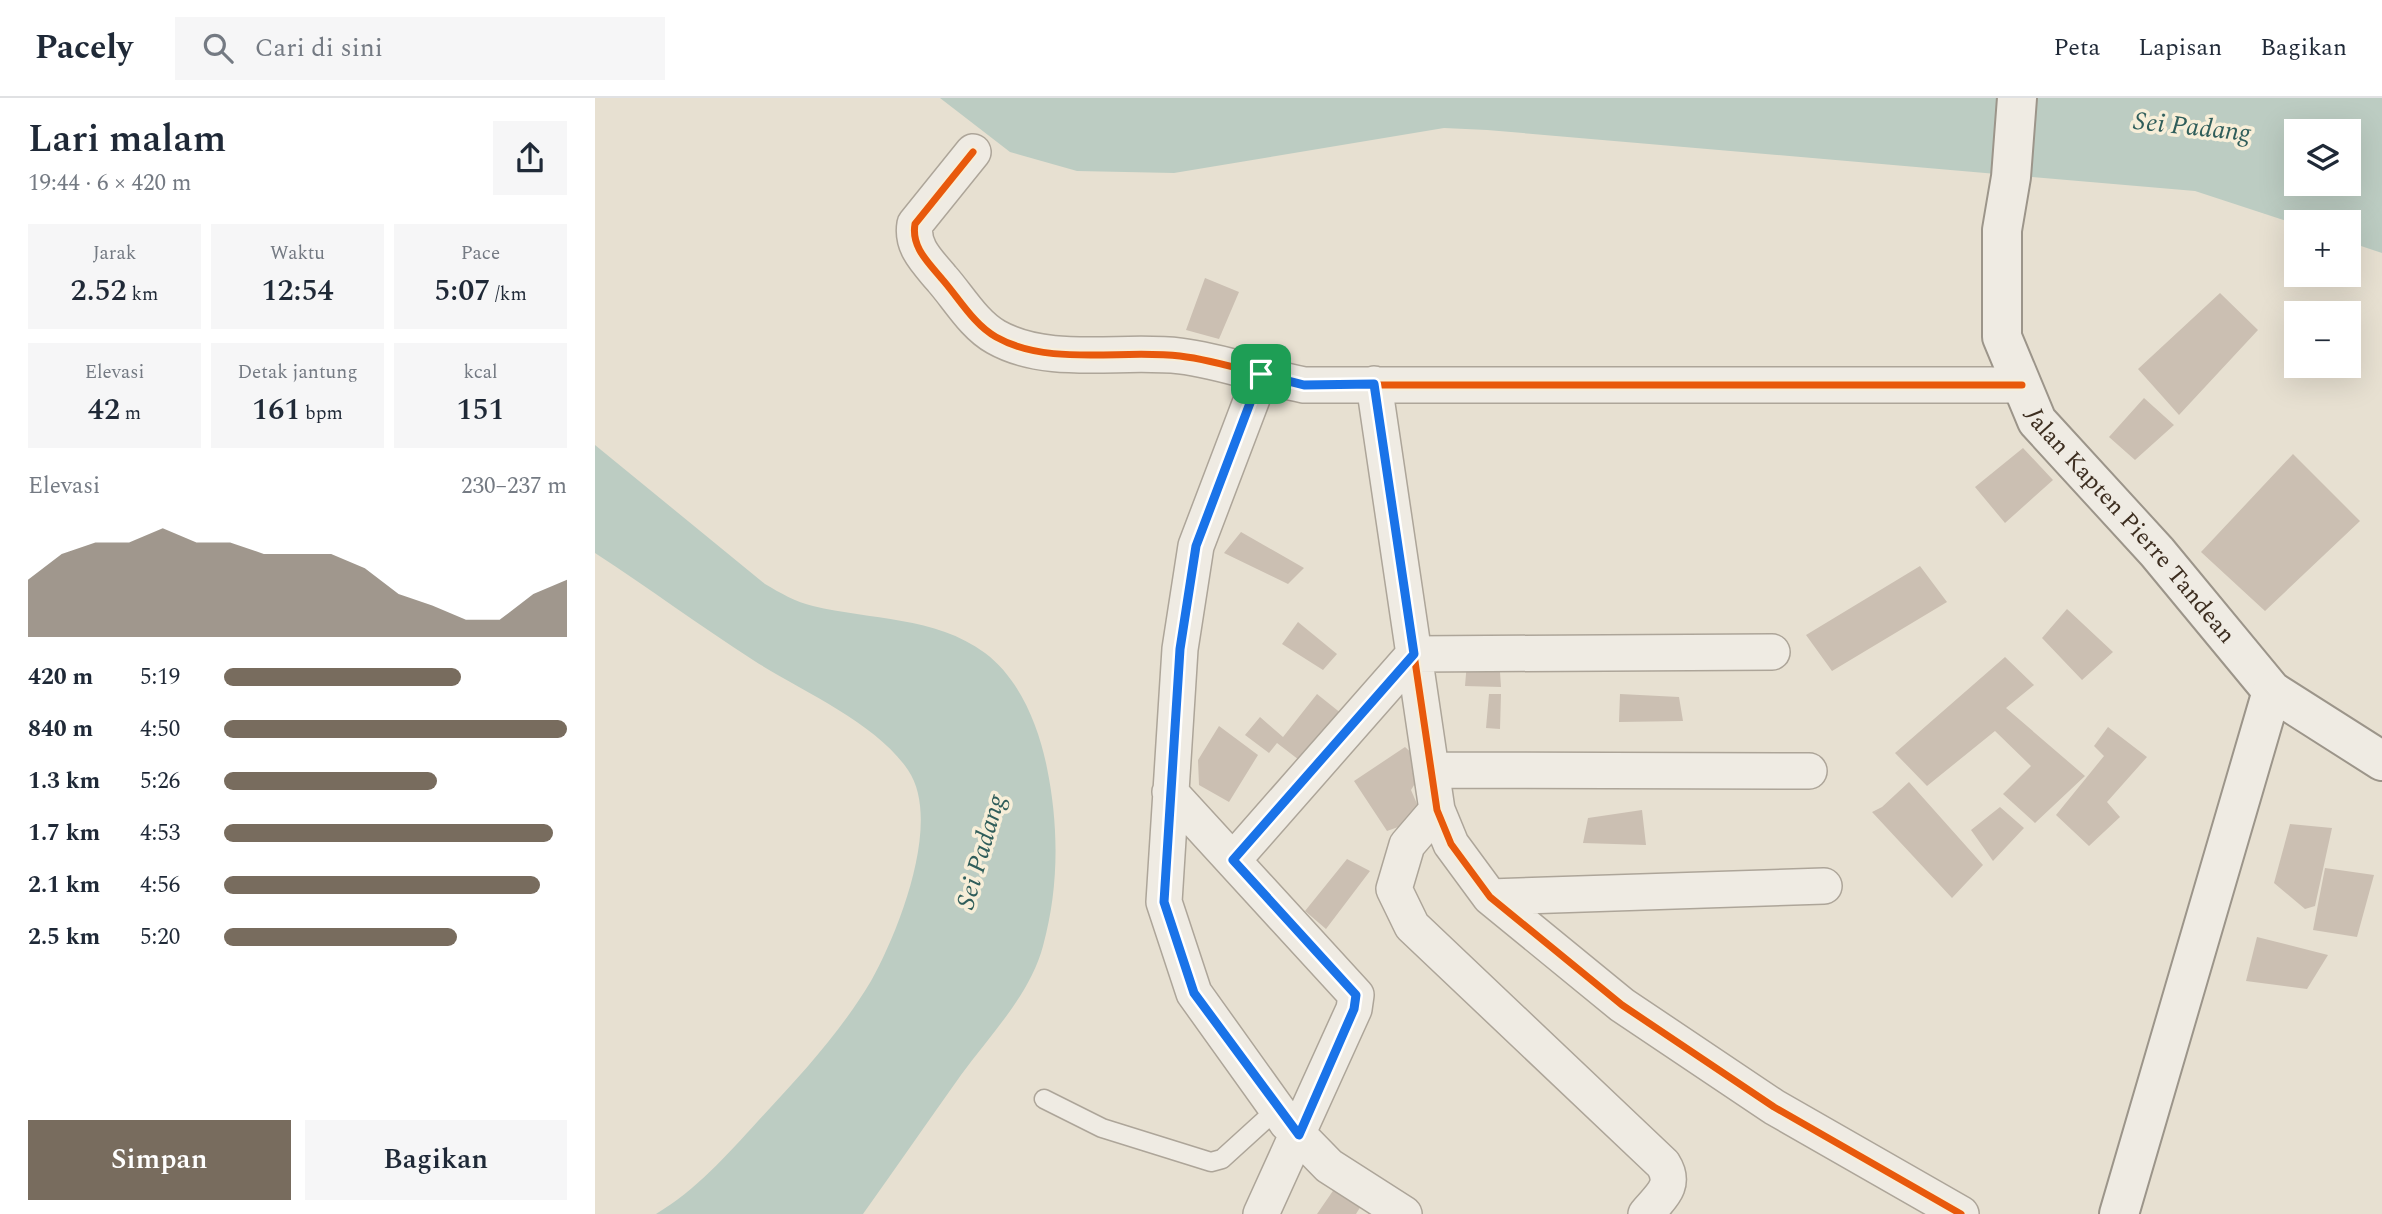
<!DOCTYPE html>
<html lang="id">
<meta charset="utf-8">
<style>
body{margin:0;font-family:Spectral,serif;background:#f6f6f7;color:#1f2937;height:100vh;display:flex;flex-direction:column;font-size:26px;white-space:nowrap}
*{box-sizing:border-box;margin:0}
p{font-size:23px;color:#747a83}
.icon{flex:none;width:38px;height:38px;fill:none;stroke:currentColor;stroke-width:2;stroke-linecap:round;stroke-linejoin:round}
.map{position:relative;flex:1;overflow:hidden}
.drawer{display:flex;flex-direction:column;background:#fff;width:595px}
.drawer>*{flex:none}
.buttons{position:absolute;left:1689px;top:21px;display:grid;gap:14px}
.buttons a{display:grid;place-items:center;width:77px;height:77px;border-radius:0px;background:#fff;box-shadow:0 7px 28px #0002;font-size:35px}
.pin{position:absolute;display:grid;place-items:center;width:60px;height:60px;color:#fff;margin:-30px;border-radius:14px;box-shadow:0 4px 10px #0006}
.round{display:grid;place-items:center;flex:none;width:74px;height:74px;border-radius:0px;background:#f6f6f7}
.summary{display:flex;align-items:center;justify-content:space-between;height:119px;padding:0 28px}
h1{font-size:38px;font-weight:600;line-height:52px}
.metrics{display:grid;grid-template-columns:repeat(3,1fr);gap:10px;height:119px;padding:7px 28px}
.metrics div{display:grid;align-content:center;border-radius:0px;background:#f6f6f7;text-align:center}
.metrics b{font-size:30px;font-weight:600}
.metrics small{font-size:19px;font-weight:400}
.metrics p{font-size:19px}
.chart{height:196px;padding:14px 28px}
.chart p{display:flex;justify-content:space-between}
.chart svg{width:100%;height:126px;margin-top:7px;fill:#786c5e;opacity:.7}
.button{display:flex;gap:14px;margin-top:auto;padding:14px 28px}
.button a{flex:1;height:80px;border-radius:0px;background:#786c5e;color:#fff;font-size:28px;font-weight:600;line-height:80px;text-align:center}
.button a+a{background:#f6f6f7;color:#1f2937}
ul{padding:0 28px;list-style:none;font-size:23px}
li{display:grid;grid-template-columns:112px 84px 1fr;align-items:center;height:52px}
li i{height:18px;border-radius:9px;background:#786c5e}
header{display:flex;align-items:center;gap:42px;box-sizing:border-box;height:98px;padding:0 35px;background:#fff;border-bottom:2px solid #e0e1e3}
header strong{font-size:33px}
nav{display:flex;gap:38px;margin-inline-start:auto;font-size:24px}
.search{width:490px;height:63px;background:#f6f6f7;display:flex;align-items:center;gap:18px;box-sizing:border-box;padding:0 24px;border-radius:0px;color:#747a83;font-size:26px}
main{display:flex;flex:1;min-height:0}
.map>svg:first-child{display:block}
.water{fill:#bcccc2;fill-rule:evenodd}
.building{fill:#cbbfb2}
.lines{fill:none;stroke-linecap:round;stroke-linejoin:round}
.service-casing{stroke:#ada599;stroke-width:21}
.minor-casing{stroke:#ada599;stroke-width:38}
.secondary-casing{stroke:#9c958a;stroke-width:42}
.service{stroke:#efebe3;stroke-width:18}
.minor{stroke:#efebe3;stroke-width:35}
.secondary{stroke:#efebe3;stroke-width:38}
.cycleway-casing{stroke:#f7eed8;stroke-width:11}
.cycleway{stroke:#e8590c;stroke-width:7}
.route-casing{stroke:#fff;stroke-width:14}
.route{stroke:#1a73e8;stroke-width:9}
.labels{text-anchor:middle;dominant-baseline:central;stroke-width:7;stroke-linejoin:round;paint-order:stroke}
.street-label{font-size:24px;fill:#3d2e20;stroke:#f7eed8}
.water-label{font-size:26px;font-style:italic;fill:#2f5d5a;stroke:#f7eed8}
</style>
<header>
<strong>Pacely</strong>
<div class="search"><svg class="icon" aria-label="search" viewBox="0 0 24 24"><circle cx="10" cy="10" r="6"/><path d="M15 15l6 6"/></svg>Cari di sini</div>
<nav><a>Peta</a><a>Lapisan</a><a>Bagikan</a></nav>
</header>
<main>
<section class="drawer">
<div class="summary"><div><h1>Lari malam</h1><p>19:44 · 6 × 420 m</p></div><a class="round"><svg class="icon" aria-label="share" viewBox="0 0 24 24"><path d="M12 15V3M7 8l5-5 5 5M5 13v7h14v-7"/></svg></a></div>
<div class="metrics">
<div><p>Jarak</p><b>2.52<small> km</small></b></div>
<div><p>Waktu</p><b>12:54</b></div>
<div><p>Pace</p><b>5:07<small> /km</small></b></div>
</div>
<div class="metrics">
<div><p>Elevasi</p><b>42<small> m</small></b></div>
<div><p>Detak jantung</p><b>161<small> bpm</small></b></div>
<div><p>kcal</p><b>151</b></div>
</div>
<div class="chart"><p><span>Elevasi</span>230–237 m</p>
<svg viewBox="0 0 160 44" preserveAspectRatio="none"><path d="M0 44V24L10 15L20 11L30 11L40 6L50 11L60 11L70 15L80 15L90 15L100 20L110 29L120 33L130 38L140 38L150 29L160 24V44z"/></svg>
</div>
<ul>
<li><b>420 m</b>5:19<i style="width:69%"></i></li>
<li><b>840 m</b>4:50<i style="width:100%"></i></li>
<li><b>1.3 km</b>5:26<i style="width:62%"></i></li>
<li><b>1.7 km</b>4:53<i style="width:96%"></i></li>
<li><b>2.1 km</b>4:56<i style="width:92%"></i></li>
<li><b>2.5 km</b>5:20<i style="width:68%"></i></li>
</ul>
<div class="button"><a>Simpan</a><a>Bagikan</a></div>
</section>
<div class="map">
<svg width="1787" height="1116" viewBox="0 0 1787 1116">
<rect width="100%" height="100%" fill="#e7e0d1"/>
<!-- water -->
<path class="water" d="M 345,0 L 1787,0 L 1787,155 L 1754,144 L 1754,124 L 1701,126 L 1600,93 L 892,32 L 849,30 L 579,75 L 482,73 L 415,54 ZM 1701,33 L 1754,33 L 1754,86 L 1701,86 Z
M 0,347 L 170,486 C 185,495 201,504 218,508 C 275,522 340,518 390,555 C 425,581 444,629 452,670 C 464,729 464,790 448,848 C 435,897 395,937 366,977 C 333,1023 301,1070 268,1116 L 61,1116 C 101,1092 132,1057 163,1023 C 204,979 245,935 276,883 C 303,835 348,723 313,672 C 281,624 206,593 158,562 C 105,528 54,490 0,455 Z"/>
<!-- building -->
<path class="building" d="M 610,180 L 644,194 L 624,241 L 591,232 Z
M 1625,195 L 1663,232 L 1584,317 L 1543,271 Z
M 1549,300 L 1579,327 L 1540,362 L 1514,339 Z
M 1428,350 L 1458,382 L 1410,425 L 1380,389 Z
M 1698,356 L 1765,423 L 1670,513 L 1606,454 Z
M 646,434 L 709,470 L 693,486 L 629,455 Z
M 1325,468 L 1352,504 L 1237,573 L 1211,537 Z
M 1472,511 L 1518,554 L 1487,582 L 1447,540 Z
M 703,524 L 742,556 L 728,572 L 687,546 Z
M 904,559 L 906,589 L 870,588 L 872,564 Z
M 1410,559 L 1439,587 L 1411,610 L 1490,678 L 1440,725 L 1408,696 L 1436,668 L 1400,633 L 1332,688 L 1300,655 Z
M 722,596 L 747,616 L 708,665 L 682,645 L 674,655 L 650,637 L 665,619 L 688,639 Z
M 894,596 L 906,596 L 905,631 L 891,630 Z
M 1025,596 L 1084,599 L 1088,623 L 1024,624 Z
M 624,628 L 663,657 L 634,704 L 604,687 L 603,662 Z
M 1513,629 L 1552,659 L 1512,704 L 1525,719 L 1494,748 L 1461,717 L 1509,658 L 1499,648 Z
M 810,649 L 831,668 L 816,692 L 828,720 L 792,733 L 759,683 Z
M 1314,684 L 1388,767 L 1357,800 L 1277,714 L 1287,709 Z
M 1405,709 L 1429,730 L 1398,763 L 1376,732 Z
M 1047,712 L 1051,747 L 988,745 L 993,720 Z
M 1695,726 L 1737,730 L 1720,808 L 1710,811 L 1679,785 Z
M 752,761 L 775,773 L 731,831 L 710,813 Z
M 1730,770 L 1779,777 L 1762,839 L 1718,832 Z
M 1662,839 L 1733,857 L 1712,891 L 1651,883 Z
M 742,1087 L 769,1103 L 761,1116 L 722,1116 Z"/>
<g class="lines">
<!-- service casing -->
<g class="service-casing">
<path id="service" d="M 449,1001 L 507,1030 L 616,1064 L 627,1061 L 682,1011"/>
</g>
<!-- minor casing -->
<g class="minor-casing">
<path id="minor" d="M 378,54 L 320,126 C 316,149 333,164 347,181 C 363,199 379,227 401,239 C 454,269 527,251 585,258 C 628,263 667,279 709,287 L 1427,287
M 666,277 L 601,448 L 585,551 L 569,804 L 599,895 L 692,1025 L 734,1068 L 809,1116
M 779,286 L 842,712 L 856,746 L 895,799 L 1027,907 L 1179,1009 L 1366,1116
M 836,672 L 1214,673
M 575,694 L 761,897 L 759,911 L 666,1116
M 842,712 L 812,747 L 799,791 L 817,828 L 1068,1066 C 1082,1088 1065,1099 1051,1116
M 638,762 L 819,556 L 1177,554
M 895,799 L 1229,788"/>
</g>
<!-- secondary casing -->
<g class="secondary-casing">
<g id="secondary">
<path id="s1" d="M 1422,0 L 1416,79 L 1407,132 L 1407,239 L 1442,323 L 1562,454 L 1677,593 L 1787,663"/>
<path d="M 1524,1116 L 1677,593"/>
</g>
</g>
<!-- service -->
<use href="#service" class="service"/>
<!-- minor -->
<use href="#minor" class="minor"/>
<!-- secondary -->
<use href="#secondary" class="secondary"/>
<!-- cycleway casing -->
<g class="cycleway-casing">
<path id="cycleway" d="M 378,54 L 320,126 C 316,149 333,164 347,181 C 363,199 379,227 401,239 C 454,269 527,251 585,258 C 628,263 667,279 709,287 L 1427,287
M 779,286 L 842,712 L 856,746 L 895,799 L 1027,907 L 1179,1009 L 1366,1116"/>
</g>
<!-- cycleway -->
<use href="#cycleway" class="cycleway"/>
</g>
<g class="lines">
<!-- route casing -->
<g class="route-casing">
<path id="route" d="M 666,276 L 709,287 L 779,286 L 819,556 L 638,762 L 761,897 L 759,911 L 704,1037 L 599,895 L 569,804 L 585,551 L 601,448 Z"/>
</g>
<!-- route -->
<use href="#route" class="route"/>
</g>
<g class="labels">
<!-- street labels -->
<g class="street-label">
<text stroke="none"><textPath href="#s1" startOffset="471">Jalan Kapten Pierre Tandean</textPath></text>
</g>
<!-- water labels -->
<g class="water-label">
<text transform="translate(1597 29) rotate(6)">Sei Padang</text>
<text transform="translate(386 754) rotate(-74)">Sei Padang</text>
</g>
</g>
</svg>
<div class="buttons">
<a><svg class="icon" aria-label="layers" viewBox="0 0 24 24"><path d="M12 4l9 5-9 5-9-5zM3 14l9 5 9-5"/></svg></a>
<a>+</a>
<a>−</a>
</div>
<div class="pin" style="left:666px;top:276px;background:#1e9e55"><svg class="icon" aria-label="arrive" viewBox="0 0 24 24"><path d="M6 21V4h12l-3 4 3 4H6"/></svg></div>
</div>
</main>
